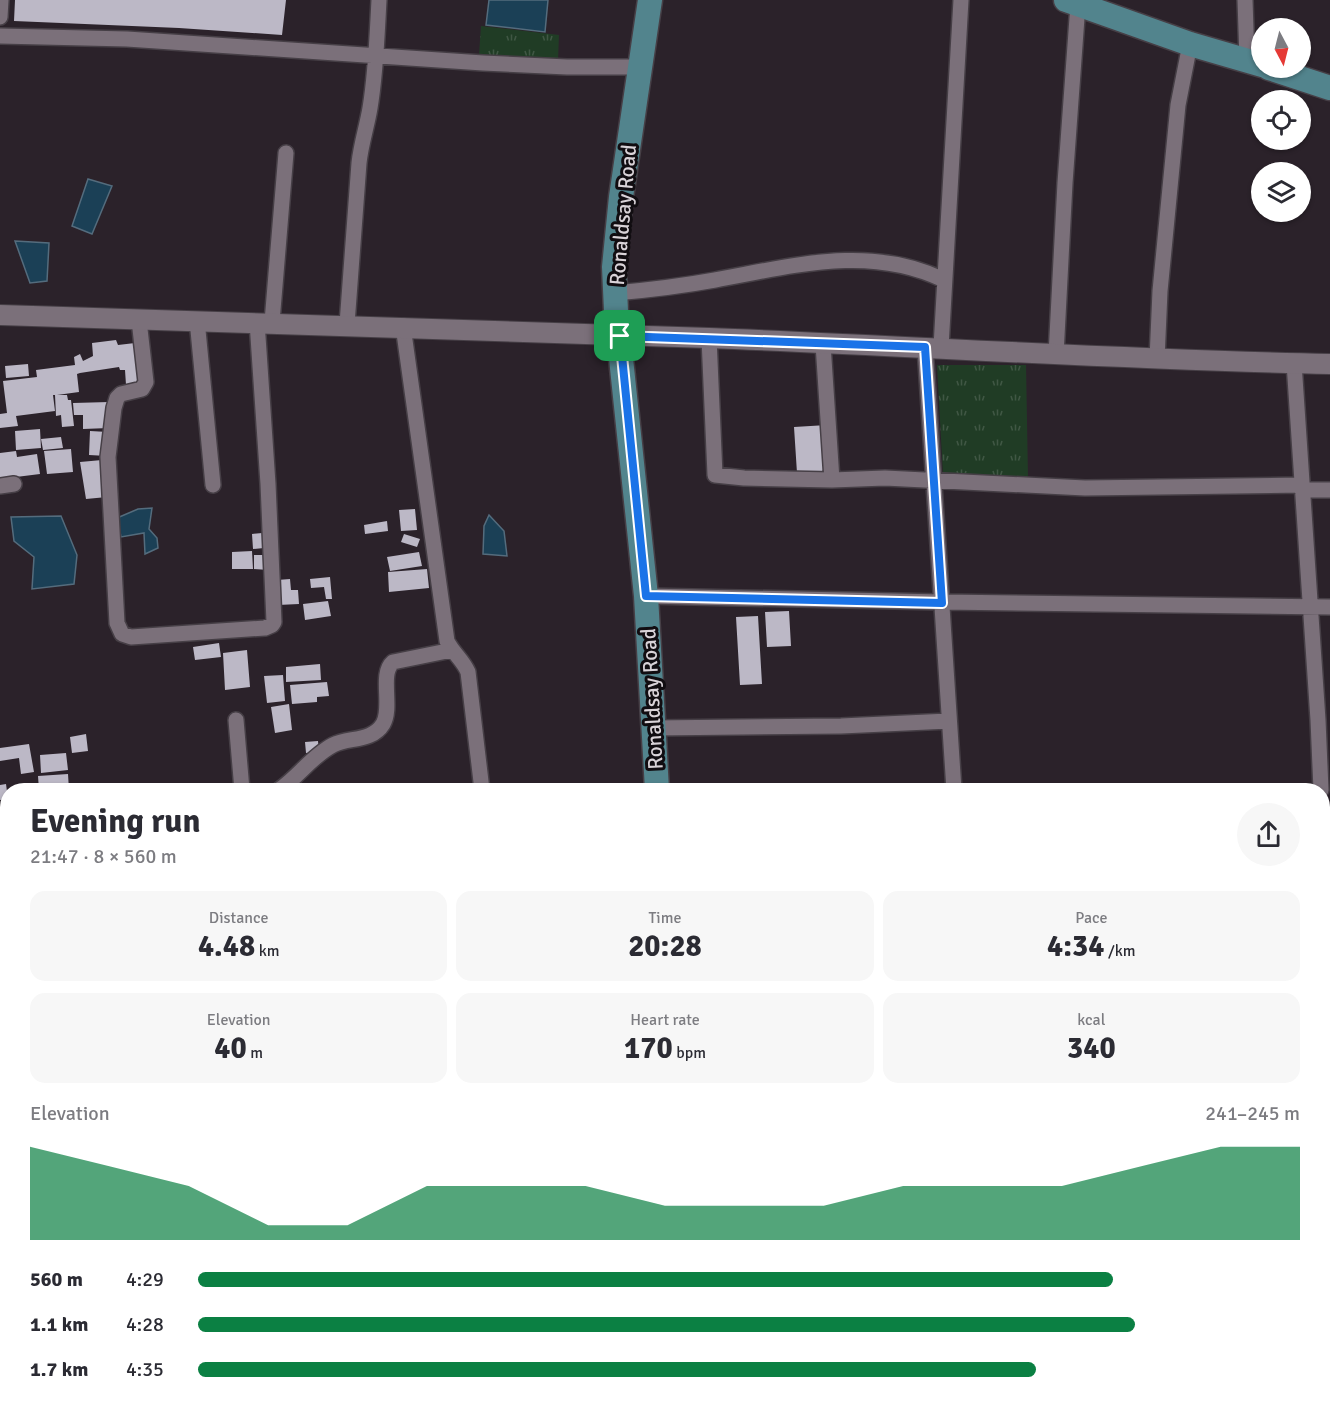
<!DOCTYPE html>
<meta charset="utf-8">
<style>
body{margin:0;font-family:Signika,sans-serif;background:#f7f7f7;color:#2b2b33;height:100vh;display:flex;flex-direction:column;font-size:22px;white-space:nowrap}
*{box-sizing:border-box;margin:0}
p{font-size:20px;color:#7c7c81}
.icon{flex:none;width:33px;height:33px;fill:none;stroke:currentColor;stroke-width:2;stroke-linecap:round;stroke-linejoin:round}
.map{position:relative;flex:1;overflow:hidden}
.panel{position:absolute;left:0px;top:783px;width:1330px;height:621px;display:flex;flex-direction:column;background:#fff;border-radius:24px 24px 0 0;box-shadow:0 2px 4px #0004}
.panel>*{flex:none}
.needle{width:39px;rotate:173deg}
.fabs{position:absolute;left:1251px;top:18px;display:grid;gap:12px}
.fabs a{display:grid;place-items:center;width:60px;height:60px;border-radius:50%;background:#fff;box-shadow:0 2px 4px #0004;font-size:30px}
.pin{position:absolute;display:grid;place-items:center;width:51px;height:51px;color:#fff;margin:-26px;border-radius:12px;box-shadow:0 3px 9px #0006}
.round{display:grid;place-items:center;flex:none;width:63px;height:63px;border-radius:32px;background:#f7f7f7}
.headline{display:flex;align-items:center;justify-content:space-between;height:102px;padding:0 30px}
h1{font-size:33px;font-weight:700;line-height:45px}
.stats{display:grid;grid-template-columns:repeat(3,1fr);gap:9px;height:102px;padding:6px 30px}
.stats div{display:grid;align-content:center;border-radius:15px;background:#f7f7f7;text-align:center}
.stats b{font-size:30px;font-weight:700}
.stats small{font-size:16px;font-weight:400}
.stats p{font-size:16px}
.chart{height:168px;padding:12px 30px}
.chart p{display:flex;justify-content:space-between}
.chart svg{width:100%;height:108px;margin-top:6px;fill:#0b8043;opacity:.7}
ul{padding:0 30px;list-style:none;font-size:20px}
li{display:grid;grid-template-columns:96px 72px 1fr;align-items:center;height:45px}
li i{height:15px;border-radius:8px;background:#0b8043}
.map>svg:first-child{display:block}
.grass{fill:url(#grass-tufts)}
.water{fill:#1b4056;stroke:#546c7d;stroke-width:1.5}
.building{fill:#bcb8c6}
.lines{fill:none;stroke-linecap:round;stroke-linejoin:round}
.minor-casing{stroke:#463f46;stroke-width:18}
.tertiary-casing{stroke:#463f46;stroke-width:22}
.primary-casing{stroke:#463f46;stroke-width:27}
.minor{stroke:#7b707a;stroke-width:15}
.tertiary{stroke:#7b707a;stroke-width:20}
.primary{stroke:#52848d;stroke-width:24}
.route-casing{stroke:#fff;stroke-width:12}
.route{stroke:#1a73e8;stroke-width:8}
.labels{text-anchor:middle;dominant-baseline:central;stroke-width:6;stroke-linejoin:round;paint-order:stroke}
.street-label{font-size:21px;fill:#d9d3d8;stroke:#110d11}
</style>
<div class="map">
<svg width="1330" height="1404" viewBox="0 0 1330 1404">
<defs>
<pattern id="grass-tufts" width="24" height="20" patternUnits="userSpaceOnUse" patternTransform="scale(1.5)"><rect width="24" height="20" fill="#203c25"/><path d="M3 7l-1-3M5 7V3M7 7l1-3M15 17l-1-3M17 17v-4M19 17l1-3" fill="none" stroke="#405744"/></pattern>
</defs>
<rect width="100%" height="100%" fill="#2b222a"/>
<!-- grass -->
<path class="grass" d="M 481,26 L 559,35 L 558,60 L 479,55 Z
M 937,365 L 1026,365 L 1028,478 L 943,475 Z"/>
<!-- water -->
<path class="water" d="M 489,0 L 548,0 L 545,32 L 486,25 Z
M 88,179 L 112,186 L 92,234 L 72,226 Z
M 15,241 L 49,243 L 47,281 L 30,283 Z
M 152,508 L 149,529 L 157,538 L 158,548 L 145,554 L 144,533 L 121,537 L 117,518 L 138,509 Z
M 489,515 L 504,531 L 507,556 L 483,554 L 484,526 Z
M 61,516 L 77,555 L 74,584 L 32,589 L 34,557 L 14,541 L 11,517 Z"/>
<!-- building -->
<path class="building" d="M 15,0 L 286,0 L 282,35 L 179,28 L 14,21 Z
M 116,340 L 118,345 L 135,343 L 140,383 L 126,385 L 125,370 L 120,370 L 119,367 L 80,373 L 77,374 L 79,392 L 57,395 L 67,395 L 68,400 L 71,400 L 74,426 L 62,427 L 61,415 L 56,416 L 55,395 L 53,395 L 55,411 L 16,416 L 18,426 L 0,428 L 0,414 L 7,413 L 3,381 L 37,377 L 36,370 L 75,365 L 74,357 L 80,354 L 83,361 L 93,356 L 92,343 Z
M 28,364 L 29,376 L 6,378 L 5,366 Z
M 109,402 L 109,428 L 83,429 L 83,415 L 74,415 L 73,403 Z
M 827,425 L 830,475 L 797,473 L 794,427 Z
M 40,429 L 41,448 L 16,450 L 15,431 Z
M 90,431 L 108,432 L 107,456 L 89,455 Z
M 61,437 L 63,448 L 43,450 L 41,439 Z
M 71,449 L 73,472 L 47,474 L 44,451 Z
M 16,451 L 17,457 L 37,454 L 40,474 L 0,479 L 0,453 Z
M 102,460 L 107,497 L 86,499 L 80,462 Z
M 415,509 L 417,530 L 401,531 L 399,510 Z
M 387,521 L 388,531 L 365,534 L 364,525 Z
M 273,532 L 274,547 L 253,549 L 252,534 Z
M 404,534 L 420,539 L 417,547 L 401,542 Z
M 252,551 L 253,569 L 232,569 L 232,552 Z
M 419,552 L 422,566 L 390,571 L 387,557 Z
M 254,555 L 269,555 L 269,570 L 254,569 Z
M 427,569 L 429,588 L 389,592 L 388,572 Z
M 330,577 L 332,599 L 326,599 L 324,587 L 311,588 L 310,579 Z
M 290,579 L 291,590 L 298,590 L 299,604 L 278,605 L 277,580 Z
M 328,601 L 331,616 L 305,620 L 303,604 Z
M 789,611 L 791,646 L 767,647 L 765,612 Z
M 758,616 L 762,684 L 740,685 L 736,617 Z
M 219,643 L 221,657 L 195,660 L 193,647 Z
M 247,650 L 250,687 L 225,690 L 223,653 Z
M 320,664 L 321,680 L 286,682 L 286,667 Z
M 283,675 L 285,701 L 267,703 L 264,676 Z
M 327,682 L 329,696 L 317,697 L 317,702 L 292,704 L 290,685 Z
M 289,704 L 292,730 L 275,733 L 271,707 Z
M 86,734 L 88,751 L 72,753 L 70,737 Z
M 318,741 L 319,752 L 306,753 L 305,742 Z
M 29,744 L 34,772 L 21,774 L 19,758 L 0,761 L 0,748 Z
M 66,753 L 68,770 L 41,773 L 40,755 Z
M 68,774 L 69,790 L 39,790 L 38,776 Z
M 6,784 L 8,799 L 0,800 L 0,785 Z
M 0,851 L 2,851 L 4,883 L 0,883 Z
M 8,895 L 8,920 L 1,921 L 0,897 Z
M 8,949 L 8,969 L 0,970 L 0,950 Z
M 7,976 L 8,1007 L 0,1008 L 0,977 Z
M 0,1031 L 8,1031 L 8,1048 L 0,1049 Z
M 6,1059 L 7,1083 L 0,1084 L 0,1060 Z
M 0,1087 L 8,1087 L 8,1108 L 0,1108 Z
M 8,1165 L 8,1176 L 0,1177 L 0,1166 Z
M 8,1259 L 8,1275 L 0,1275 L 0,1260 Z
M 0,1302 L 8,1302 L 8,1323 L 0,1323 Z
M 8,1325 L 8,1340 L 0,1341 L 0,1326 Z
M 470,1396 L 495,1396 L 496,1404 L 471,1404 Z
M 457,1399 L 458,1404 L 437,1404 L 437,1401 Z"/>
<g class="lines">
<!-- minor casing -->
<g class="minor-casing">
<path id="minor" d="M 1245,0 L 1247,60
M 0,17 L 1,0
M 0,36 L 127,39 L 483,63 L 567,67 L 639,67
M 615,293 C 649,290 682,286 715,280 C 793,266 869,244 944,280
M 139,320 L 146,382 L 142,389 L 121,394 L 117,398 L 114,408 L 108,457 L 117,623 L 122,634 L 131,637 L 265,628 L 272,625 L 274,622 L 268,484 L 257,322
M 197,320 L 213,485
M 272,322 L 286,153
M 347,324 L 359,163 C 361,144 367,126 370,108 C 376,72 377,36 379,0
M 403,326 L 447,641 C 453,653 463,660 468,672 L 482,790
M 709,338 L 715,475 L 744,478 L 832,480 L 885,478 L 1085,488 L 1301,485
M 823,344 L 832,480
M 925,347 L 954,790
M 941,347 L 961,0
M 1056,355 L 1065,183 L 1078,4
M 1157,359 L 1160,291 L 1178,105 L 1190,44
M 1294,363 L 1318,720 L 1321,790
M 0,486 L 14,484
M 1302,490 L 1330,490
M 646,596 L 942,602 L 1330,607
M 236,720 L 242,790
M 653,728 L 841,726 L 949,721
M 279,790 C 298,777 312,756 333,745 C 349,737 372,742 383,724 C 393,707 379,674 393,662 L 452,650
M 0,825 L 8,825
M 1323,835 L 1330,945
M 1323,1128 L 1330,1128
M 0,1294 L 8,1294
M 1323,1338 L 1330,1338
M 0,1396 L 8,1395
M 993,1396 L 993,1404
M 1224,1396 L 1224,1404
M 398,1404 L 398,1396"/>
</g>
<!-- tertiary casing -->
<g class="tertiary-casing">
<path id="tertiary" d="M 0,315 C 236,323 472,329 709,338 C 916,346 1123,360 1330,364
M 1323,1109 L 1330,1109
M 697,1396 L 697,1404"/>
</g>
<!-- primary casing -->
<g class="primary-casing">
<path id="primary" d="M 650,0 L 621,197 L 614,267 L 616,311 L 646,596 L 657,790
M 1066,0 L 1190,44 L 1262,65
M 1269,68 L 1330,88
M 0,1118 L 8,1118"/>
</g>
<!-- minor -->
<use href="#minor" class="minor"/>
<!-- tertiary -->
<use href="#tertiary" class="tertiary"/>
<!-- primary -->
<use href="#primary" class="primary"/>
</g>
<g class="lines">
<!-- route casing -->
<g class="route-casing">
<path id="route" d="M 620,336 L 925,347 L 942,603 L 646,596 Z"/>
</g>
<!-- route -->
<use href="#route" class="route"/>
</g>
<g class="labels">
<!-- street labels -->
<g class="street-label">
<text transform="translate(623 215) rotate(-85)">Ronaldsay Road</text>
<text transform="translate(652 699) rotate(-93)">Ronaldsay Road</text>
</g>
</g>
</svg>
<div class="fabs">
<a><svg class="needle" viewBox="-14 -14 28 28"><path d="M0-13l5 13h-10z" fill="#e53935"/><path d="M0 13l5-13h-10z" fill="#7c7c81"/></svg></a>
<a><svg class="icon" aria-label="locate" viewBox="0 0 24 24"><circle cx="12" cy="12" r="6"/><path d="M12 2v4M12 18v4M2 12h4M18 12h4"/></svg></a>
<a><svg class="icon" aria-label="layers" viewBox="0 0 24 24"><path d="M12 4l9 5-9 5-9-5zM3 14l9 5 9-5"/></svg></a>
</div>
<div class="pin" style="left:620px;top:336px;background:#1e9e55"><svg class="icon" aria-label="arrive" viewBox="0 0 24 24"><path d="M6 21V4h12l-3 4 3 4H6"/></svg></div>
<section class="panel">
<div class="headline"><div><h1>Evening run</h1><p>21:47 · 8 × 560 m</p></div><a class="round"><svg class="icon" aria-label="share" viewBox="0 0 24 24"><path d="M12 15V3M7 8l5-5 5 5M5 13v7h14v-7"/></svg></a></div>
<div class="stats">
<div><p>Distance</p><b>4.48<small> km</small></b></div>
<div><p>Time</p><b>20:28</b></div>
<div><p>Pace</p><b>4:34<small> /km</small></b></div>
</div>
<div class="stats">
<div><p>Elevation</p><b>40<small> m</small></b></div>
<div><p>Heart rate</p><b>170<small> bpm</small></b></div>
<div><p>kcal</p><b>340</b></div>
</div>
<div class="chart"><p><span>Elevation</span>241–245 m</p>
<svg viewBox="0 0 160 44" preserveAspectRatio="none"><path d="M0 44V6L10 14L20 22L30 38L40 38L50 22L60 22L70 22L80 30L90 30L100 30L110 22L120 22L130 22L140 14L150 6L160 6V44z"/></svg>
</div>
<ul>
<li><b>560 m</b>4:29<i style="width:83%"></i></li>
<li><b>1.1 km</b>4:28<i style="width:85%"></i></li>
<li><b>1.7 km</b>4:35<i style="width:76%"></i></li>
</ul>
</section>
</div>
